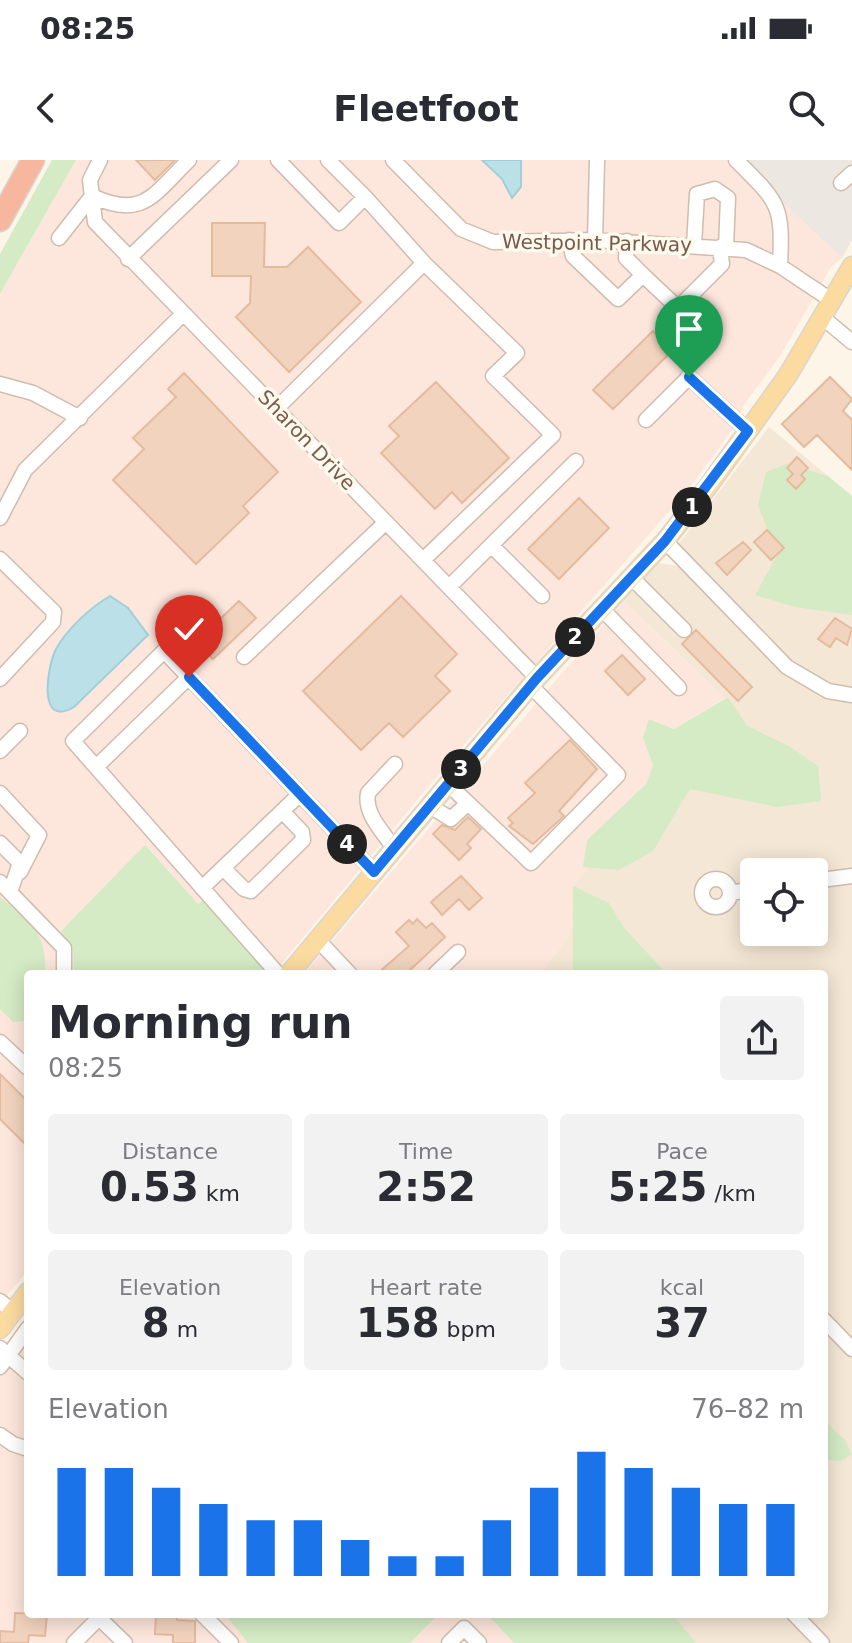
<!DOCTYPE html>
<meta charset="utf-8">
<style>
body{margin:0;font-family:"DejaVu Sans",sans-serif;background:#f2f2f3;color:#2b2b33;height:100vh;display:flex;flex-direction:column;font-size:30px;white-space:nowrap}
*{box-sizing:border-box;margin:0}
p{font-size:26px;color:#7c7c81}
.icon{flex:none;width:44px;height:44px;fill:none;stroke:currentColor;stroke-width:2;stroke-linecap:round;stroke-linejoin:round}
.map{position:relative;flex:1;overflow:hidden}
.side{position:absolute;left:24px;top:810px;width:804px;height:648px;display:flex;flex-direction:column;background:#fff;border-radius:8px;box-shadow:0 4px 20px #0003}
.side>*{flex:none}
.fabs{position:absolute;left:740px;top:698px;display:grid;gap:16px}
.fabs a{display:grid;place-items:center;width:88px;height:88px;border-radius:8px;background:#fff;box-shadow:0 4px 20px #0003;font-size:40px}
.pin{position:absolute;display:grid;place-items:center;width:68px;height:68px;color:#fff;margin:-82px -34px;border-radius:50% 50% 50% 0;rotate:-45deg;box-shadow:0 0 8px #0007}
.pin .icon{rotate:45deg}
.km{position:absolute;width:40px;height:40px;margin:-20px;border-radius:50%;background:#222;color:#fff;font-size:22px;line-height:40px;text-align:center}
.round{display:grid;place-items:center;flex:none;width:84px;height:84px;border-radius:8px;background:#f2f2f3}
.headline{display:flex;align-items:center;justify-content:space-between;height:136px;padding:0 24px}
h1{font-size:44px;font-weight:600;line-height:60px}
.metrics{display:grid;grid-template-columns:repeat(3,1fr);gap:12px;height:136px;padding:8px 24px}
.metrics div{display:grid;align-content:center;border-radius:8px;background:#f2f2f3;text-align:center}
.metrics b{font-size:40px;font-weight:600}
.metrics small{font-size:22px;font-weight:400}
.metrics p{font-size:22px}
.chart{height:224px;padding:16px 24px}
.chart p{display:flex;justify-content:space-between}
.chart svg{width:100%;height:144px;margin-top:8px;stroke:#1a73e8;stroke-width:6}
.status{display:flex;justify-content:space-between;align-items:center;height:56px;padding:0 40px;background:#fff;direction:ltr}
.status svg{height:22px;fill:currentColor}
header{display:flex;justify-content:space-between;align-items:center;height:104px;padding:0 24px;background:#fff;font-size:36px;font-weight:600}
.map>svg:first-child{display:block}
.residential{fill:#f4e7d5;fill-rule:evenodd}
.commercial{fill:#fde6db}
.industrial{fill:#ede7e1}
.green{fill:#d4ebc5}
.water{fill:#bbe0e7;stroke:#a1cfd9;stroke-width:2}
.building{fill:#f2d4be;stroke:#e5bb9e;stroke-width:2}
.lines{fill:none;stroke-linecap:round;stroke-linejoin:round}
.minor-casing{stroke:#cfbdad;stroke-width:17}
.major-casing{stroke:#dcd4d0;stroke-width:21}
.highway-casing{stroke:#dcd4d0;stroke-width:25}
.minor{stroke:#fff;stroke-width:14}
.major{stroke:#fbdb9f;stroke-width:18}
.highway{stroke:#f7b79e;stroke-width:22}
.route-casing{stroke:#fff;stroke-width:16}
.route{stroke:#1a73e8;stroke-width:10}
.labels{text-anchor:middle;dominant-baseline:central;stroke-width:7;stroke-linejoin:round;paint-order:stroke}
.street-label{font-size:20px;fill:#775b4b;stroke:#fff9ee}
</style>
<div class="status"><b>08:25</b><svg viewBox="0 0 49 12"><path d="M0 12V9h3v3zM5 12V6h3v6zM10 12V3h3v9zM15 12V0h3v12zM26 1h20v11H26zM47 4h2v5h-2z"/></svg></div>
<header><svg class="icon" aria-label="back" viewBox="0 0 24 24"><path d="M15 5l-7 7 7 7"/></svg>Fleetfoot<svg class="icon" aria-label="search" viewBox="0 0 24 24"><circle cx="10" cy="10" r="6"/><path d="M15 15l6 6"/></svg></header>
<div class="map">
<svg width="852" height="1483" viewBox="0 0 852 1483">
<rect width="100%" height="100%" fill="#fdf5e7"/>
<!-- residential -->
<path class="residential" d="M 769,267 L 852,336 L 852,1483 L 514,1483 L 487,1454 L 824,1454 L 824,814 L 540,814 L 571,773 L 573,726 L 728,537 L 725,538 L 624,441 L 658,403 L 678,406 L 782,511 L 674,390 ZM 754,712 L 814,712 L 814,772 L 754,772 Z"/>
<!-- commercial -->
<path class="commercial" d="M 76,0 L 736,0 L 842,98 L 831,107 L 780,196 L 743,246 L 738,262 L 687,331 L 447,604 L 273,814 L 28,814 L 28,1110 L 0,1144 L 0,134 Z
M 624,441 L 725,538 L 674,569 L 650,559 L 644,578 L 653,605 L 646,624 L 587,680 L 584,707 L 590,707 L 573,726 L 571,773 L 540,814 L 304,814 Z
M 28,1159 L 28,1454 L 234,1454 L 264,1483 L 0,1483 L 0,1195 Z
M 439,1454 L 487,1454 L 514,1483 L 410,1483 Z"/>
<!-- industrial -->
<path class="industrial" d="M 736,0 L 852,0 L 852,80 L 842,98 Z"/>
<!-- green -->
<path class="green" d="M 52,0 L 76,0 L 0,134 L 0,94 Z
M 786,304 L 828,316 L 852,336 L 852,455 L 795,447 L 755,435 L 778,394 L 758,346 L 766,312 Z
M 728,537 L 747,566 L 789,586 L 818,606 L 821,641 L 777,647 L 690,629 L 653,691 L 619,710 L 583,707 L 587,680 L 646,624 L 653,605 L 643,578 L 649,559 L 674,569 Z
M 145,685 L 198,744 L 209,735 L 273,814 L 74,814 L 73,788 L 61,771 Z
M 573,726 L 609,743 L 625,769 L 667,814 L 573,814 Z
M 0,737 C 31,763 47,771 45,814 L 28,814 L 28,855 L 24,861 L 13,862 L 0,849 Z
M 824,1261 L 846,1281 L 852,1295 L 841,1301 L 824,1300 Z
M 225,1454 L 439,1454 L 410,1483 L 248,1483 Z
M 487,1454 L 672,1454 L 696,1483 L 514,1483 Z"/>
<!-- water -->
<path class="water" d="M 482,0 L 521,0 L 521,27 L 512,38 L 502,19 Z
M 110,436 L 128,448 L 148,475 L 74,547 C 37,569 47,507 56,489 C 67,469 91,447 110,436 Z"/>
<!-- building -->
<path class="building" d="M 136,0 L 175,0 L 155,20 Z
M 212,63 L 265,63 L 264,107 L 287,107 L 308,87 L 361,142 L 289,212 L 236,157 L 250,143 L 251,116 L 212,116 Z
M 653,171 L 672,191 L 613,249 L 593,230 Z
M 184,213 L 278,312 L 243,346 L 249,353 L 196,404 L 113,320 L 144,289 L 133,278 L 176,237 L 168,229 Z
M 830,217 L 852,239 L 843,251 L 852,260 L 852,310 L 817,275 L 804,287 L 782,264 Z
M 436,222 L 509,298 L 462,343 L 452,332 L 435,349 L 381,293 L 399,276 L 389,266 Z
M 797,297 L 808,308 L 801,315 L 805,319 L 796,329 L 787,320 L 793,314 L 787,308 Z
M 579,338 L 609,368 L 559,419 L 528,389 Z
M 767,370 L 784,388 L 771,400 L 754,382 Z
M 743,382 L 751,390 L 727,415 L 716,403 Z
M 401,436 L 457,494 L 435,516 L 450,531 L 403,577 L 389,563 L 361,590 L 303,531 Z
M 239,441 L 256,458 L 213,499 L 196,482 Z
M 835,458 L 852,469 L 847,485 L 836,478 L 830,487 L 818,479 Z
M 696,470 L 752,527 L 738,541 L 682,484 Z
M 622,495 L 645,519 L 628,535 L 605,511 Z
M 570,580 L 597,609 L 559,651 L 564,656 L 533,684 L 509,666 L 513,663 L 508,658 L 535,633 L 525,623 Z
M 468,657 L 481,669 L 467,684 L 471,688 L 459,700 L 433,674 L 442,665 L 455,670 Z
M 461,716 L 482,738 L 469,750 L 459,739 L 442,755 L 431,742 Z
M 417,759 L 426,768 L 432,763 L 445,777 L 406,814 L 377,814 L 409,786 L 396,772 L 409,760 L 413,764 Z
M 0,914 L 28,942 L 28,987 L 0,959 Z
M 15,1453 L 47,1454 L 45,1476 L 29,1475 L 28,1483 L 0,1483 L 0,1471 L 14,1472 Z
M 156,1454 L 177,1454 L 177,1460 L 195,1461 L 195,1483 L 173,1483 L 173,1475 L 155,1474 Z"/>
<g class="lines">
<!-- minor casing -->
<g class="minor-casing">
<path id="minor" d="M 100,0 L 90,20 L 95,62 L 537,518
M 278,0 L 339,63 L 365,37 L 424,103
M 328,0 L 365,37
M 393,0 L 461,69 L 493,82 L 595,80 L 746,90 L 780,106 L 831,140
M 736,0 C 779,43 783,44 780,106
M 841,23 L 852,13
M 92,36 C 143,60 154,34 189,0
M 59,78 L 92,36
M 569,80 L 573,96 L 618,139 L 643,115 L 626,98 L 627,81
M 595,80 L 597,0
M 694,85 L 697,34 L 715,29 L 728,38 L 726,87
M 128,99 L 231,0
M 643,115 L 678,148 L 722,104 L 720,87
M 822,157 L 852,182
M 0,224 L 33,233 L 80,258
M 277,248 L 424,103 L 517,193 L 493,216 L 553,275 L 423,400
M 646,260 L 689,217 L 748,271
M 0,358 L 25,310 L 183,154
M 665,381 L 787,507 L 828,531 L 852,535
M 491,385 L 542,436
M 0,399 L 54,452 L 53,462 L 0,519
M 631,417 L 684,470
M 449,427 L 576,301
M 602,449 L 679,528
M 244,497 L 386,362
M 0,591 L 20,571
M 96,607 L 189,517
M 448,624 L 531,703 L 618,615 L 531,526
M 0,633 L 39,675 L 20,712
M 430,646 L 451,659 L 468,643
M 0,683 L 20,703 L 10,732
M 394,688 C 383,672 364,654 368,633 L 395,604
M 223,708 L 244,729 L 251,731 L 303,680 L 302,672 L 282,651
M702 733a14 14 0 1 1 28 0a14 14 0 1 1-28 0Z
M 814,721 L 852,716
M 0,722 L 64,788 L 64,814
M 202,728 L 300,634
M 730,733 L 754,729
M 318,780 L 350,814
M 278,814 L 73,581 L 164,491 L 374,712
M 435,814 L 458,792
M 0,882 L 28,908
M 0,1141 L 13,1152
M 824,1160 L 852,1189
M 0,1188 L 28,1213
M 0,1207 L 28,1168
M 0,1275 L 13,1284 L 28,1289
M 202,1454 L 231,1483
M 794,1454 L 822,1483
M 74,1483 L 99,1458 L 125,1483
M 449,1483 L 464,1468 L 479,1483"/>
</g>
<!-- major casing -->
<g class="major-casing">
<path id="major" d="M 289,814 L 537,518 L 665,381 L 707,328 L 788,215 L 852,106
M 0,1169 L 28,1132"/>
</g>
<!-- highway casing -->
<g class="highway-casing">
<path id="highway" d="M 0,60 L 33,0"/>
</g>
<!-- minor -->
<use href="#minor" class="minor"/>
<!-- major -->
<use href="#major" class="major"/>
<!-- highway -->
<use href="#highway" class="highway"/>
</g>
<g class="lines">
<!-- route casing -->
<g class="route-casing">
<path id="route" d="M 189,517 L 374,712 L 537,518 L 665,381 L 748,271 L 689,217"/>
</g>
<!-- route -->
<use href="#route" class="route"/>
</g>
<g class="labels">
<!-- street labels -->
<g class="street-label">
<text transform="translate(597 83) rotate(1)">Westpoint Parkway</text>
<text transform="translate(307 280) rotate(46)">Sharon Drive</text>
</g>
</g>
</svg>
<div class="fabs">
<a><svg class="icon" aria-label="locate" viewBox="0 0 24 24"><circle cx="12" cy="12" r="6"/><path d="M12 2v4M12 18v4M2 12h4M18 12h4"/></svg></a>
</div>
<div class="pin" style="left:689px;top:217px;background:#1e9e55"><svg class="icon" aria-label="arrive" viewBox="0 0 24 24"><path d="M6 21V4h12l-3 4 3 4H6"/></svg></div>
<div class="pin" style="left:189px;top:517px;background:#d93025"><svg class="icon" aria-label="check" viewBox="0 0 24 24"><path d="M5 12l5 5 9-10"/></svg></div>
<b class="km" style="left:692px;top:347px">1</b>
<b class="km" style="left:575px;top:477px">2</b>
<b class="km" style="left:461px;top:609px">3</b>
<b class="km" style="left:347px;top:684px">4</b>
<section class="side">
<div class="headline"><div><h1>Morning run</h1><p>08:25</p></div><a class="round"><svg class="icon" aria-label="share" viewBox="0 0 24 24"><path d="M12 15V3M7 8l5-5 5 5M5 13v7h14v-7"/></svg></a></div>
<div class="metrics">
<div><p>Distance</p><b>0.53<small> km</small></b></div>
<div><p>Time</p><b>2:52</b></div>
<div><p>Pace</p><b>5:25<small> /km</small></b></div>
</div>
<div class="metrics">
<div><p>Elevation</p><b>8<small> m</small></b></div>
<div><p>Heart rate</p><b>158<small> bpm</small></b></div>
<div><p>kcal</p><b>37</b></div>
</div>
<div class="chart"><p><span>Elevation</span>76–82 m</p>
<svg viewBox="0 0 160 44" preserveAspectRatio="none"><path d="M5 44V11M15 44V11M25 44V17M35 44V22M45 44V27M55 44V27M65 44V33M75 44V38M85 44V38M95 44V27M105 44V17M115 44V6M125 44V11M135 44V17M145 44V22M155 44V22"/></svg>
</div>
</section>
</div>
